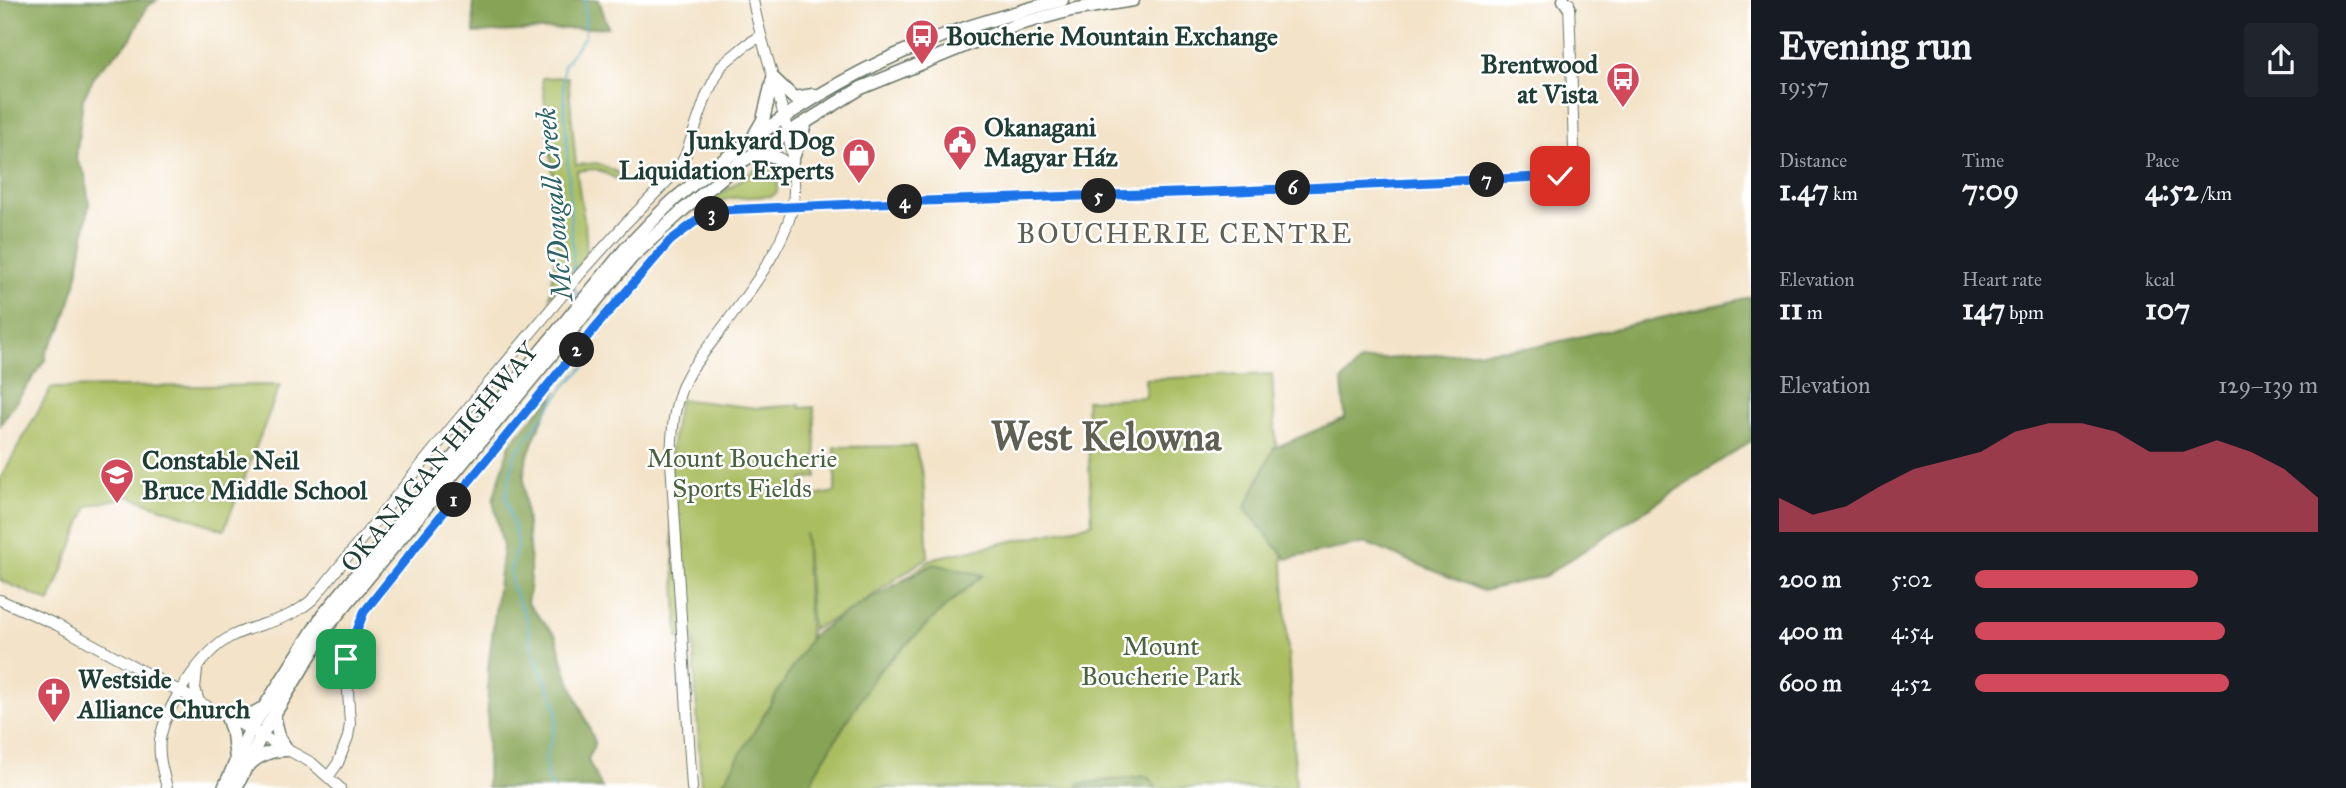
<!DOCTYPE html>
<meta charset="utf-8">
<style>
body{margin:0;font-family:"IM FELL Great Primer",serif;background:#20242c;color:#f1f3f6;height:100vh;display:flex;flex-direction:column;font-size:26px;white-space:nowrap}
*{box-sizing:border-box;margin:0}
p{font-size:23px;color:#9ea1a6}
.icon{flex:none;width:38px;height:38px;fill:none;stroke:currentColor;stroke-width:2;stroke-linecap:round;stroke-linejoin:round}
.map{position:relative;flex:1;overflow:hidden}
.details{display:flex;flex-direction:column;background:#171b24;width:595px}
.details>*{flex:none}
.pin{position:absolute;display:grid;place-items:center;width:60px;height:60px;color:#fff;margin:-30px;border-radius:14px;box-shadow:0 4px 10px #0006}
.km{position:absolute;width:35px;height:35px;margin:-18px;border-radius:50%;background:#222;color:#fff;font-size:19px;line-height:35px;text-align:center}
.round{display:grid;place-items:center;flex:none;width:74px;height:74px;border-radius:7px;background:#20242c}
.head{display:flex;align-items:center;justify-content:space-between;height:119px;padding:0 28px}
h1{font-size:38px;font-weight:800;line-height:52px}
.figures{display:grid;grid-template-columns:repeat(3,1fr);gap:10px;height:119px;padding:7px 28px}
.figures div{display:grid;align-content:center}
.figures b{font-size:30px;font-weight:800}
.figures small{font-size:19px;font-weight:400}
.figures p{font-size:19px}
.chart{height:196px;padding:14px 28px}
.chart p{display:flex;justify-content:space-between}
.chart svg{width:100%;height:126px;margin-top:7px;fill:#d1495b;opacity:.7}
ul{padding:0 28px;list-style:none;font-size:23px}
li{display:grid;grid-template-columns:112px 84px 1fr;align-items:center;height:52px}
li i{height:18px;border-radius:9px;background:#d1495b}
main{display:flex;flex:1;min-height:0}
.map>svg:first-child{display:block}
.green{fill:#aabd60;stroke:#647d4a;stroke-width:2}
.forest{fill:#87a456;stroke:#537045;stroke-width:2}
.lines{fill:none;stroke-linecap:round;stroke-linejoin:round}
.stream{stroke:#45aac5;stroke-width:2}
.secondary-casing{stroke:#697768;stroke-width:12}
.highway-casing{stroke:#697768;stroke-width:15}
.secondary{stroke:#fff;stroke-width:10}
.highway{stroke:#fff;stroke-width:12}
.route-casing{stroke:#fff;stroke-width:14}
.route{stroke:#1a73e8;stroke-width:9}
.labels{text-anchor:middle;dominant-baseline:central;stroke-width:5;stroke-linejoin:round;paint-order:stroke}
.poi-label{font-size:26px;font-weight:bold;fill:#1f3d34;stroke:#fff;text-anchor:start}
.street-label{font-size:26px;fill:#1f3d34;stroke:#fff}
.park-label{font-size:26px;fill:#496341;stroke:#fff}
.water-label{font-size:28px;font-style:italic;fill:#2c6367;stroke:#fff}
.neighbourhood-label{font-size:28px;letter-spacing:2px;fill:#605f54;stroke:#fff}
.town-label{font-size:40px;font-weight:bold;fill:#605f54;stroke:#fff}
</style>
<main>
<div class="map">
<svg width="1751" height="788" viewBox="0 0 1751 788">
<rect width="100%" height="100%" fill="#fff"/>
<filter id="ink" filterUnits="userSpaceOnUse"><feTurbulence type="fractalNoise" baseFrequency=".0143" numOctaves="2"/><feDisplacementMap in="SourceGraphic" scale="14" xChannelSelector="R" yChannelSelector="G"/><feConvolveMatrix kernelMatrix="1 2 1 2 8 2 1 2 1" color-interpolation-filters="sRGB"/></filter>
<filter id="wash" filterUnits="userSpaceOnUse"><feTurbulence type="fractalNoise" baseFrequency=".00686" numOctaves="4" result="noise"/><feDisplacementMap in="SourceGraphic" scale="28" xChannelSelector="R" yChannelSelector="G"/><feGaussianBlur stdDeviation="1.57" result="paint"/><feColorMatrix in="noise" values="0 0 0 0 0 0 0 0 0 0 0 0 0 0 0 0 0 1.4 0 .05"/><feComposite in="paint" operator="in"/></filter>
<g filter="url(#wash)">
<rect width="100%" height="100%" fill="#f3e3c8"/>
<!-- green -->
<path class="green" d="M 568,77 L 576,165 L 597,163 L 619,173 L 619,180 L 596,169 L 577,171 C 578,193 590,235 585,254 C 583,265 558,287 550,297 L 559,229 L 542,78 Z
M 768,162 L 776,166 L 778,176 L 777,192 L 772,196 L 732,198 L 707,204 L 761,165 Z
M 1272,374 L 1296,788 L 701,788 L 693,636 L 678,638 L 669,462 L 679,399 L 757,408 L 800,405 L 800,408 L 814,407 L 817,477 L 803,479 L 804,498 L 835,492 L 835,447 L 915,446 L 923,477 L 928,557 L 850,611 L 812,630 L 805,533 L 810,646 L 934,558 L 1092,524 L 1086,400 L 1146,397 L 1145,379 Z
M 280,385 L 224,530 L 128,496 L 88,506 L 50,602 L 0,580 L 0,479 L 51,388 Z"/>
<!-- forest -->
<path class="forest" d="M 0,0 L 157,0 L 147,7 L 130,40 L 96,73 L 83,99 L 76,159 L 85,174 L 89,204 L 76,284 L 62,327 L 46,352 L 46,359 L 0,425 Z
M 473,0 L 599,0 L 608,27 L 474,33 Z
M 1751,297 L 1751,441 L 1545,576 L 1483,591 L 1366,543 L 1286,559 L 1245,508 L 1274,448 L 1345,418 L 1342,381 L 1360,361 L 1535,347 Z
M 557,390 C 547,411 525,452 524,475 C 523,518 536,561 527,603 L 556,636 L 566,672 L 595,742 L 588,760 L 602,788 L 487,788 L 488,669 L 503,547 L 493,500 L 510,444 Z
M 934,564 L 983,575 L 943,609 L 876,674 L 815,773 L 810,788 L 720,788 L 812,635 L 868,600 Z
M 1147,776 L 1157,788 L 1078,788 L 1078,784 Z"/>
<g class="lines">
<!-- stream -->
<path class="stream" d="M 574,275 L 563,78 L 564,65 L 585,36 L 585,0
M 575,288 L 578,299
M 552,788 L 547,778 L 546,757 L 556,723 L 557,707 L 533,652 L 527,620 L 512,587 L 510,570 L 518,544 L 506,497 L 514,456 L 566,385 L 590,361 L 590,342"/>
</g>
</g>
<g filter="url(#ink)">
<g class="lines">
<!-- secondary casing -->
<g class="secondary-casing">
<path id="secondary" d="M 0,600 L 57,625 L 312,763 L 340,788
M 197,670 L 195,688 L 199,702
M 328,777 L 338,763 L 348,737 L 350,724 L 346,659 L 364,612 L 425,535 L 593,330 L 670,241 L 700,218 L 723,210 L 924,201 L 1239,191 L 1560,176 L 1572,170 L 1574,148 L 1569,3
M 167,788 C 163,772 158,756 160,740 C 165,707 202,651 232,636 C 263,621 287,623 314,598 L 452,427 L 581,273 L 625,224 L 677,171 L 686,154 L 707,94 L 722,65 L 746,45 L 761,36
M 692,788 L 671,462 C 672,429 673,400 690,371 C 722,327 780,260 792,209 C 797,185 793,158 788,134 C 779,89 761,46 753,0"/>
</g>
<!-- highway casing -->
<g class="highway-casing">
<path id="highway" d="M 1564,0 L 1569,7
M 773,78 L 794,98 L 813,95
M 755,134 L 763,120 L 773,78
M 754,154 C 773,153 780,158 794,171
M 793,158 L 806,122
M 274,715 L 279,737 L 287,750
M 236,759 L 233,734 L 227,717 L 247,717 L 261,709
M 249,765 C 260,754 272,750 287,750
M 224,788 L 250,730 L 323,615 L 627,247 C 643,231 659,213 676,198 C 750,136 834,79 924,43 C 969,25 1016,12 1062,0
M 236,788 L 261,736 L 328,626 L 632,257 L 683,210 L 741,162 L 861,88 L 1016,25 L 1071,10 L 1133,0"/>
</g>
<!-- secondary -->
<use href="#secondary" class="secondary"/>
<!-- highway -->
<use href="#highway" class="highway"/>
</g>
</g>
<g class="lines" filter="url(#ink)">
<!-- route casing -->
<g class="route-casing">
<path id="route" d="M 346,659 L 364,612 L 425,535 L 593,330 L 670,241 L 700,218 L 723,210 L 924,201 L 1239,191 L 1560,176"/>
</g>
<!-- route -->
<use href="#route" class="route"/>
</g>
<!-- icons -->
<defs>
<g id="bus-pin" transform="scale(1.75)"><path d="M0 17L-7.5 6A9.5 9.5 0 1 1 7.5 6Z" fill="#d1495b" stroke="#fff"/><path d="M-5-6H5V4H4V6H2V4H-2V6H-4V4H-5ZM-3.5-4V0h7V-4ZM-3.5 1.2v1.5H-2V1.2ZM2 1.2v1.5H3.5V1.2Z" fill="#fff"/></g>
<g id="civic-pin" transform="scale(1.75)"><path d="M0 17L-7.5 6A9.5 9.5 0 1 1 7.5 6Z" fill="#d1495b" stroke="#fff"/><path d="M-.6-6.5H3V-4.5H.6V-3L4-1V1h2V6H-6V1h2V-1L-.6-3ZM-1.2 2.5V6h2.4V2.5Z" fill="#fff"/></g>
<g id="shop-pin" transform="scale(1.75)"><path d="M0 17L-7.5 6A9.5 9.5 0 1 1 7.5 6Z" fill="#d1495b" stroke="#fff"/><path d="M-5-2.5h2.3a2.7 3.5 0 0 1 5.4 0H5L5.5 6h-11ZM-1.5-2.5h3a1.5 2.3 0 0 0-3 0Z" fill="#fff"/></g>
<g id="school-pin" transform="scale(1.75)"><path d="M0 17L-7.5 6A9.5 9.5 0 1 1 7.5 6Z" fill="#d1495b" stroke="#fff"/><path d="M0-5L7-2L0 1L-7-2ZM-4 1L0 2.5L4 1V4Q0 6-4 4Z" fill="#fff"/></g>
<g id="church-pin" transform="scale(1.75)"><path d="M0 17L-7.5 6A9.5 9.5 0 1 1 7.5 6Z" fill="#d1495b" stroke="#fff"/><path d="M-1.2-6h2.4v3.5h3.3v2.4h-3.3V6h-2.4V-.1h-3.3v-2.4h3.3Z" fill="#fff"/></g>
</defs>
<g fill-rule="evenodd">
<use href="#bus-pin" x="922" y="36"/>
<use href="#bus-pin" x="1623" y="79"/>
<use href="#civic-pin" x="960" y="142"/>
<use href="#shop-pin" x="859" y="155"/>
<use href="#school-pin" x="117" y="475"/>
<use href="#church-pin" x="54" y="694"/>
</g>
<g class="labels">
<!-- poi labels -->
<g class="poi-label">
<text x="946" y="36">Boucherie Mountain Exchange</text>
<text x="1598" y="64" text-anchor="end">Brentwood<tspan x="1598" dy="30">at Vista</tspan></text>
<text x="984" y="127">Okanagani<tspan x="984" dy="30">Magyar Ház</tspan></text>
<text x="834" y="140" text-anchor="end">Junkyard Dog<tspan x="834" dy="30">Liquidation Experts</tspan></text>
<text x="142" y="460">Constable Neil<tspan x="142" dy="30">Bruce Middle School</tspan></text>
<text x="78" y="679">Westside<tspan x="78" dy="30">Alliance Church</tspan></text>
</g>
<!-- street labels -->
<g class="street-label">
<text transform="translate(439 457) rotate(-50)">OKANAGAN HIGHWAY</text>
</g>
<!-- park labels -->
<g class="park-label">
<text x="742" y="458">Mount Boucherie<tspan x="742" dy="30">Sports Fields</tspan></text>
<text x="1161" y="646">Mount<tspan x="1161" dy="30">Boucherie Park</tspan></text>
</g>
<!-- water labels -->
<g class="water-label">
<text transform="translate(554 204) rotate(-95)">McDougall Creek</text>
</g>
<!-- neighbourhood labels -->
<g class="neighbourhood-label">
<text x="1185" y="233">BOUCHERIE CENTRE</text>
</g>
<!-- town labels -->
<g class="town-label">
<text x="1106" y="436">West Kelowna</text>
</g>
</g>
</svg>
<div class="pin" style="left:346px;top:659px;background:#1e9e55"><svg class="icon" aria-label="arrive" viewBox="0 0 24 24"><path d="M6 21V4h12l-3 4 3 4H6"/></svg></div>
<div class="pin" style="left:1560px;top:176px;background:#d93025"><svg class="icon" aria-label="check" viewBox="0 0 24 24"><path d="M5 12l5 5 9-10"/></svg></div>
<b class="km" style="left:454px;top:500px">1</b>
<b class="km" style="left:577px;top:350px">2</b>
<b class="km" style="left:712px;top:214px">3</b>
<b class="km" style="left:905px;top:202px">4</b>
<b class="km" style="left:1099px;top:196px">5</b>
<b class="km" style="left:1293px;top:188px">6</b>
<b class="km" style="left:1487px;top:180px">7</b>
</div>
<section class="details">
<div class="head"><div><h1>Evening run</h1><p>19:57</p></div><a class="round"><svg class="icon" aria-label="share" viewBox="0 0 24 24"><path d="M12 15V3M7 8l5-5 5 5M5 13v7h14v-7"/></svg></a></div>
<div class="figures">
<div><p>Distance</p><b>1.47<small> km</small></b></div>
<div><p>Time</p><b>7:09</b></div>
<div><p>Pace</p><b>4:52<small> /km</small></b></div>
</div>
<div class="figures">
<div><p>Elevation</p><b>11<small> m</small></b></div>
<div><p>Heart rate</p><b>147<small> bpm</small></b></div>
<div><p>kcal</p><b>107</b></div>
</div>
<div class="chart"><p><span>Elevation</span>129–139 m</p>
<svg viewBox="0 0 160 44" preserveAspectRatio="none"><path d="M0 44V32L10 38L20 35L30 28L40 22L50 19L60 16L70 9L80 6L90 6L100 9L110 16L120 16L130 12L140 16L150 22L160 32V44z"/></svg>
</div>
<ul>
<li><b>200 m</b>5:02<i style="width:65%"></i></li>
<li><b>400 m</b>4:54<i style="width:73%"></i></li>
<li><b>600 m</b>4:52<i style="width:74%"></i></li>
</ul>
</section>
</main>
